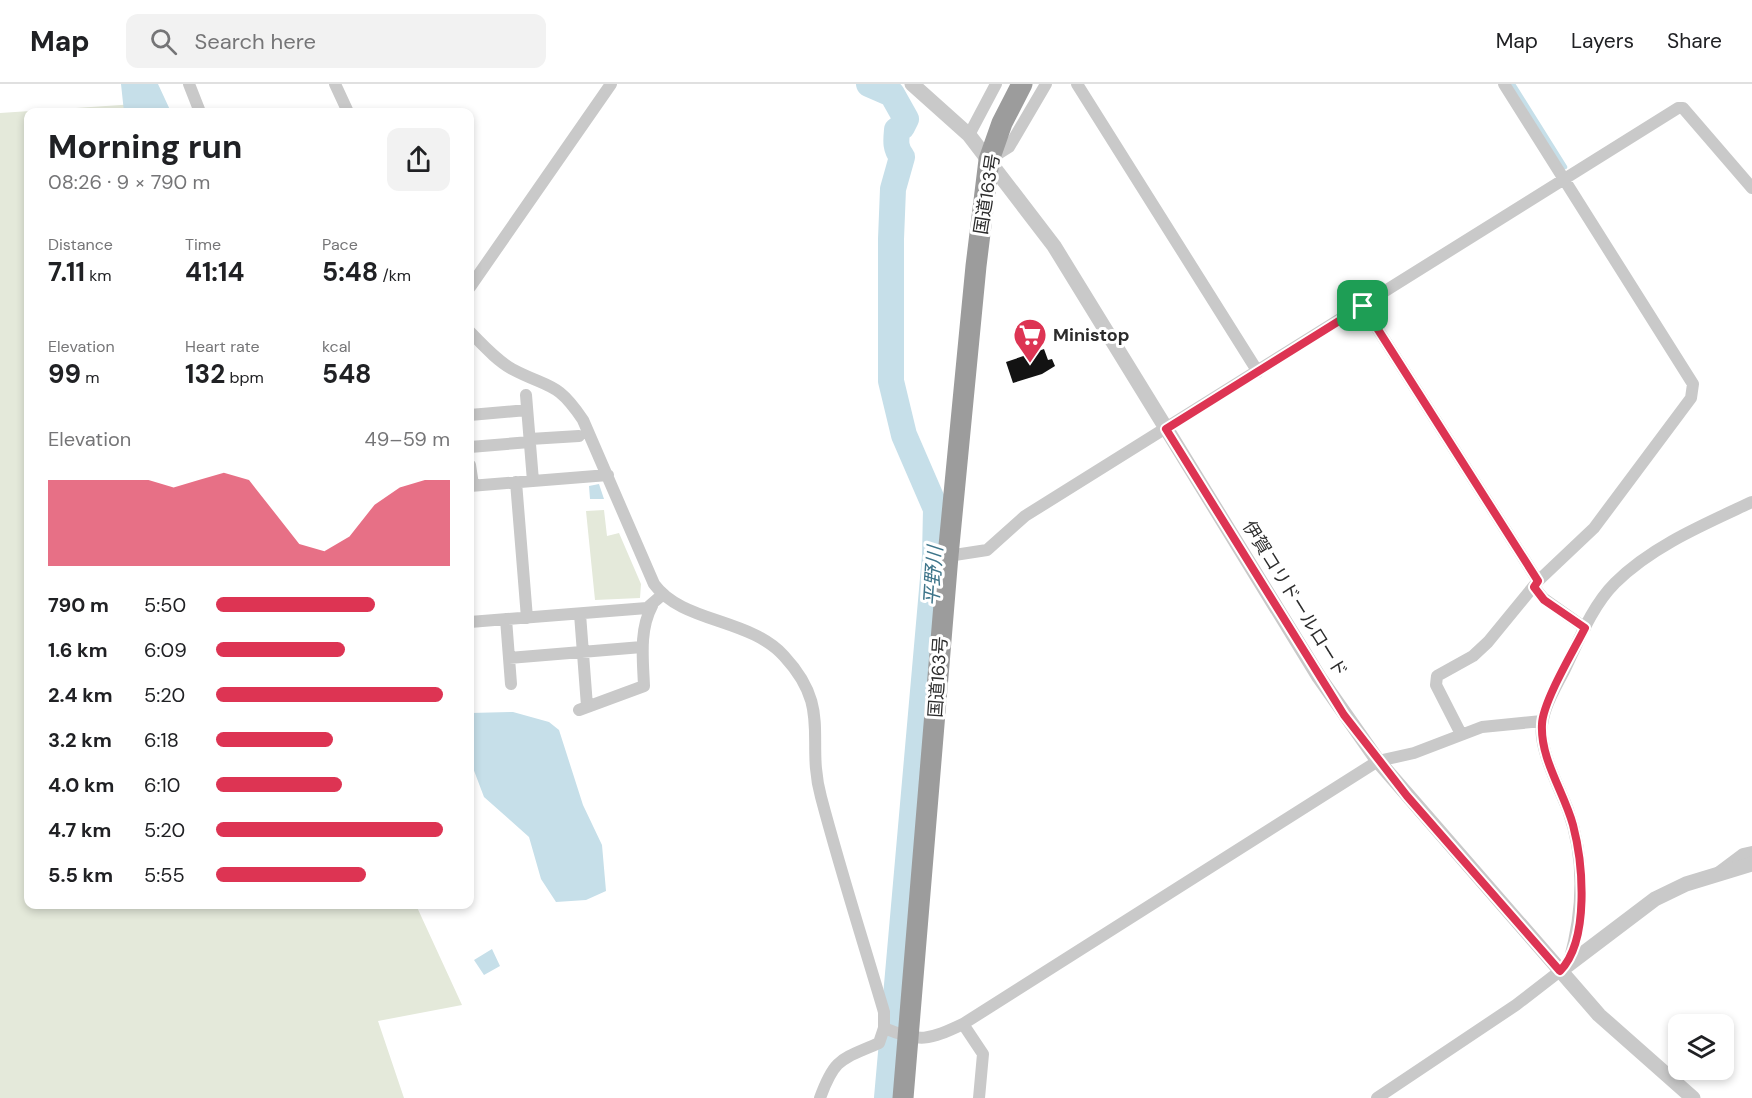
<!DOCTYPE html>
<meta charset="utf-8">
<style>
body{margin:0;font-family:"DM Sans","Noto Sans JP",sans-serif;background:#f2f2f2;color:#202124;height:100vh;display:flex;flex-direction:column;font-size:22px;white-space:nowrap}
*{box-sizing:border-box;margin:0}
p{font-size:20px;color:#757577}
.icon{flex:none;width:33px;height:33px;fill:none;stroke:currentColor;stroke-width:2;stroke-linecap:round;stroke-linejoin:round}
.map{position:relative;flex:1;overflow:hidden}
.sheet{position:absolute;left:24px;top:24px;width:450px;height:801px;display:flex;flex-direction:column;background:#fff;border-radius:12px;box-shadow:0 3px 9px #0003}
.sheet>*{flex:none}
.controls{position:absolute;left:1668px;top:930px;display:grid;gap:12px}
.controls a{display:grid;place-items:center;width:66px;height:66px;border-radius:12px;background:#fff;box-shadow:0 3px 9px #0003;font-size:30px}
.pin{position:absolute;display:grid;place-items:center;width:51px;height:51px;color:#fff;margin:-26px;border-radius:12px;box-shadow:0 3px 9px #0006}
.round{display:grid;place-items:center;flex:none;width:63px;height:63px;border-radius:12px;background:#f2f2f2}
.overview{display:flex;align-items:center;justify-content:space-between;height:102px;padding:0 24px}
h1{font-size:33px;font-weight:700;line-height:45px}
.metrics{display:grid;grid-template-columns:repeat(3,1fr);gap:9px;height:102px;padding:6px 24px}
.metrics div{display:grid;align-content:center}
.metrics b{font-size:26px;font-weight:700}
.metrics small{font-size:16px;font-weight:400}
.metrics p{font-size:16px}
.chart{height:168px;padding:12px 24px}
.chart p{display:flex;justify-content:space-between}
.chart svg{width:100%;height:108px;margin-top:6px;fill:#dd3453;opacity:.7}
ul{padding:0 24px;list-style:none;font-size:20px}
li{display:grid;grid-template-columns:96px 72px 1fr;align-items:center;height:45px}
li i{height:15px;border-radius:8px;background:#dd3453}
header{display:flex;align-items:center;gap:36px;box-sizing:border-box;height:84px;padding:0 30px;background:#fff;border-bottom:2px solid #e0e0e0}
header strong{font-size:28px}
nav{display:flex;gap:33px;margin-inline-start:auto;font-size:21px}
.search{width:420px;height:54px;background:#f2f2f2;display:flex;align-items:center;gap:15px;box-sizing:border-box;padding:0 21px;border-radius:12px;color:#757577;font-size:22px}
.map>svg:first-child{display:block}
.green{fill:#e4e9da}
.water{fill:#c6dfe9}
.lines{fill:none;stroke-linecap:round;stroke-linejoin:round}
.stream{stroke:#c6dfe9;stroke-width:4.5}
.river{stroke:#c6dfe9;stroke-width:26}
.building{fill:#131313}
.minor{stroke:#c9c9c9;stroke-width:12}
.tertiary{stroke:#c9c9c9;stroke-width:15}
.trunk{stroke:#9c9c9c;stroke-width:21}
.route-casing{stroke:#fff;stroke-width:12}
.route{stroke:#dd3453;stroke-width:8}
.labels{text-anchor:middle;dominant-baseline:central;stroke-width:6;stroke-linejoin:round;paint-order:stroke}
.street-label{font-size:18px;fill:#2c2c2c;stroke:#fff}
.poi-label{font-size:18px;font-weight:bold;fill:#2c2c2c;stroke:#fff;text-anchor:start}
.water-label{font-size:20px;font-style:italic;fill:#3e758a;stroke:#fff}
</style>
<header>
<strong>Map</strong>
<div class="search"><svg class="icon" aria-label="search" viewBox="0 0 24 24"><circle cx="10" cy="10" r="6"/><path d="M15 15l6 6"/></svg>Search here</div>
<nav><a>Map</a><a>Layers</a><a>Share</a></nav>
</header>
<div class="map">
<svg width="1752" height="1014" viewBox="0 0 1752 1014">
<rect width="100%" height="100%" fill="#fff"/>
<!-- green -->
<path class="green" d="M 136,20 L 161,28 L 28,28 L 28,820 L 416,821 L 462,921 L 378,937 L 404,1014 L 0,1014 L 0,29 Z
M 604,426 L 607,452 L 619,449 L 641,500 L 640,514 L 595,516 L 586,427 Z"/>
<!-- water -->
<path class="water" d="M 121,0 L 158,0 L 171,28 L 124,28 Z
M 599,400 L 604,415 L 590,415 L 589,402 Z
M 513,628 L 549,638 L 559,646 L 583,721 L 602,761 L 606,807 L 586,816 L 556,818 L 541,795 L 529,753 L 484,713 L 470,676 L 470,629 Z
M 492,865 L 500,882 L 484,891 L 474,876 Z"/>
<g class="lines">
<!-- stream -->
<path class="stream" d="M 1513,0 L 1565,83"/>
<!-- river -->
<path class="river" d="M 869,0 L 892,10 L 906,35 L 902,43 L 897,46 C 896,57 895,64 902,73 L 893,105 L 891,155 L 891,297 L 904,351 L 936,425 L 935,472 L 887,1014"/>
</g>
<!-- building -->
<path class="building" d="M 1044,265 L 1048,276 L 1052,275 L 1055,282 L 1042,290 L 1013,299 L 1006,278 Z"/>
<g class="lines">
<!-- minor -->
<path class="minor" d="M 189,0 L 200,28
M 335,0 L 348,28
M 1077,0 L 1258,288
M 969,51 L 996,0
M 990,75 L 1009,63 L 1046,0
M 470,203 L 611,0
M 1363,222 L 1538,497
M 470,248 C 483,261 496,276 512,285 C 550,305 557,297 583,336 L 654,500 C 682,539 750,534 784,572 C 833,625 805,655 821,713 C 840,785 863,857 884,928 L 884,944 L 879,959 C 841,976 835,973 820,1014
M 526,311 L 533,397
M 470,331 L 527,326
M 530,355 L 579,352
M 470,363 L 530,358
M 470,381 L 473,401
M 516,398 L 527,534
M 470,402 L 608,391
M 948,472 L 987,466 L 1025,432 L 1678,24 L 1683,24 L 1752,104
M 1534,503 L 1544,515 L 1585,544
M 580,530 L 587,622
M 506,535 L 511,600
M 470,538 L 647,524 L 662,511
M 509,574 L 642,563
M 579,626 L 644,602 C 643,576 639,546 652,522
M 1461,650 L 1436,601 L 1437,592 L 1473,572 L 1488,558 L 1538,497 L 1594,444 L 1691,314 L 1693,300 L 1504,0
M 1719,788 L 1743,770 L 1752,768
M 1569,878 C 1583,828 1586,776 1568,726 C 1559,703 1545,677 1542,653 C 1539,629 1555,605 1565,585 C 1579,556 1592,522 1615,499 C 1652,462 1705,440 1752,418
M 963,940 L 983,970 L 979,1014
M 884,944 C 920,959 929,956 963,940 L 1378,677 L 1414,669 L 1482,643 L 1542,637
M 1377,1014 L 1516,921 L 1560,887"/>
<!-- tertiary -->
<path class="tertiary" d="M 912,0 L 969,51 L 1054,162 L 1319,593 L 1378,677 L 1599,931 L 1693,1014
M 1560,887 L 1655,815 L 1686,800 L 1752,780"/>
<!-- trunk -->
<path class="trunk" d="M 903,1014 L 948,472 L 976,182 L 989,76 L 1002,39 L 1022,0"/>
</g>
<g class="lines">
<!-- route casing -->
<g class="route-casing">
<path id="route" d="M 1363,222 L 1538,497 L 1534,503 L 1544,516 L 1585,544 C 1574,566 1543,617 1542,640 C 1540,675 1564,708 1573,741 C 1583,779 1590,856 1560,887 L 1407,712 L 1344,631 L 1166,345 Z"/>
</g>
<!-- route -->
<use href="#route" class="route"/>
</g>
<!-- icons -->
<defs>
<g id="supermarket-pin" transform="scale(1.725)"><path d="M0 17L-7.5 6A9.5 9.5 0 1 1 7.5 6Z" fill="#dd3453" stroke="#fff"/><path d="M-6-5.5h2.5l.6 2H6L4.5 2H-2.5L-4.4-4H-6ZM-1.5 3.2a1.3 1.3 0 1 0 .1 0ZM3 3.2a1.3 1.3 0 1 0 .1 0Z" fill="#fff"/></g>
</defs>
<g fill-rule="evenodd">
<use href="#supermarket-pin" x="1030" y="251"/>
</g>
<g class="labels">
<!-- street labels -->
<g class="street-label">
<text transform="translate(987 110) rotate(-81)">国道163号</text>
<text transform="translate(1295 515) rotate(58)">伊賀コリドールロード</text>
<text transform="translate(938 593) rotate(-86)">国道163号</text>
</g>
<!-- poi labels -->
<g class="poi-label">
<text x="1053" y="251">Ministop</text>
</g>
<!-- water labels -->
<g class="water-label">
<text transform="translate(933 492) rotate(-86)">平野川</text>
</g>
</g>
</svg>
<div class="controls">
<a><svg class="icon" aria-label="layers" viewBox="0 0 24 24"><path d="M12 4l9 5-9 5-9-5zM3 14l9 5 9-5"/></svg></a>
</div>
<div class="pin" style="left:1363px;top:222px;background:#1e9e55"><svg class="icon" aria-label="arrive" viewBox="0 0 24 24"><path d="M6 21V4h12l-3 4 3 4H6"/></svg></div>
<section class="sheet">
<div class="overview"><div><h1>Morning run</h1><p>08:26 · 9 × 790 m</p></div><a class="round"><svg class="icon" aria-label="share" viewBox="0 0 24 24"><path d="M12 15V3M7 8l5-5 5 5M5 13v7h14v-7"/></svg></a></div>
<div class="metrics">
<div><p>Distance</p><b>7.11<small> km</small></b></div>
<div><p>Time</p><b>41:14</b></div>
<div><p>Pace</p><b>5:48<small> /km</small></b></div>
</div>
<div class="metrics">
<div><p>Elevation</p><b>99<small> m</small></b></div>
<div><p>Heart rate</p><b>132<small> bpm</small></b></div>
<div><p>kcal</p><b>548</b></div>
</div>
<div class="chart"><p><span>Elevation</span>49–59 m</p>
<svg viewBox="0 0 160 44" preserveAspectRatio="none"><path d="M0 44V9L10 9L20 9L30 9L40 9L50 12L60 9L70 6L80 9L90 22L100 35L110 38L120 32L130 19L140 12L150 9L160 9V44z"/></svg>
</div>
<ul>
<li><b>790 m</b>5:50<i style="width:68%"></i></li>
<li><b>1.6 km</b>6:09<i style="width:55%"></i></li>
<li><b>2.4 km</b>5:20<i style="width:97%"></i></li>
<li><b>3.2 km</b>6:18<i style="width:50%"></i></li>
<li><b>4.0 km</b>6:10<i style="width:54%"></i></li>
<li><b>4.7 km</b>5:20<i style="width:97%"></i></li>
<li><b>5.5 km</b>5:55<i style="width:64%"></i></li>
</ul>
</section>
</div>
